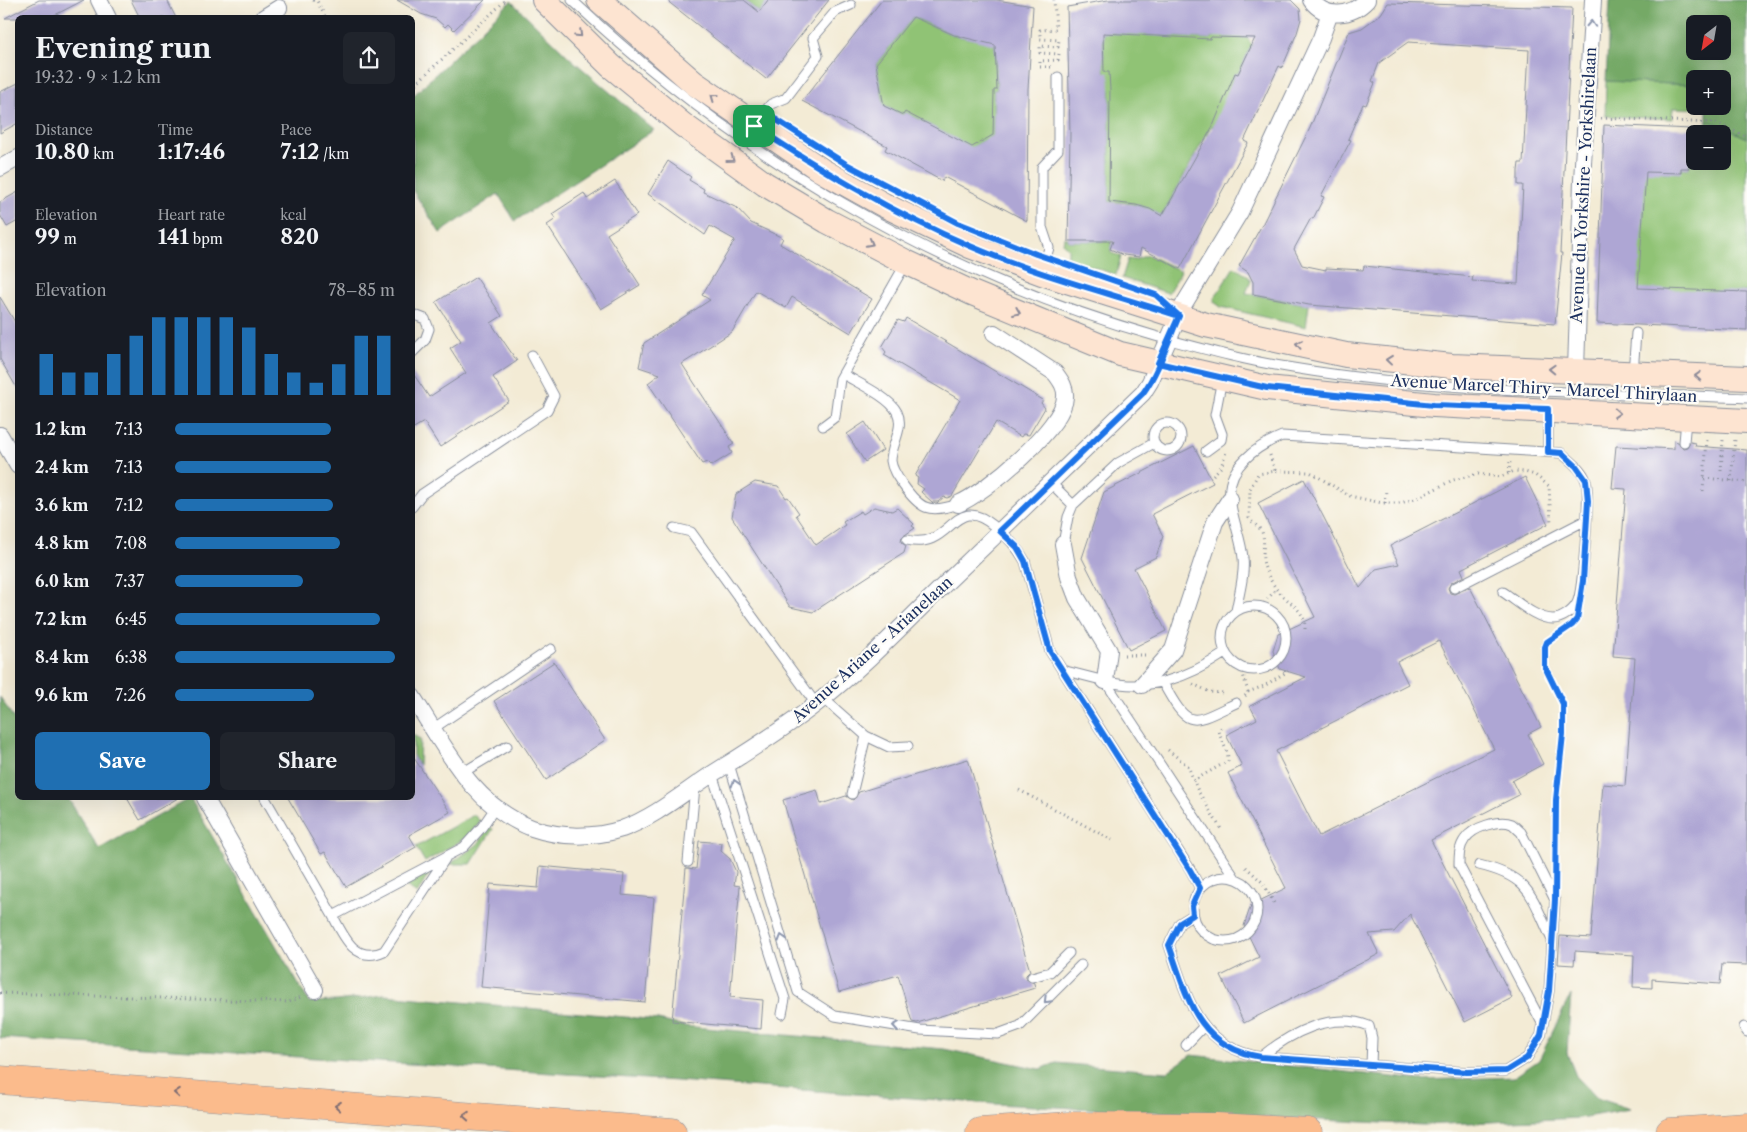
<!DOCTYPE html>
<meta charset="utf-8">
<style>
body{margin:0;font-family:"Libre Caslon Text",serif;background:#20242c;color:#f1f3f6;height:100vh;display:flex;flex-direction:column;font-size:19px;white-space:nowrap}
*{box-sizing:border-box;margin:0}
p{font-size:16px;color:#9ea1a6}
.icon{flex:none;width:28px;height:28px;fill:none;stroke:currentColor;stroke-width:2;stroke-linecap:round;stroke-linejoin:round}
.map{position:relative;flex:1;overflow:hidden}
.details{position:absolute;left:15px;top:15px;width:400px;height:785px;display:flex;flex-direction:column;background:#171b24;border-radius:8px;box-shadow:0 5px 20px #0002}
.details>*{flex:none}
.needle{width:32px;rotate:211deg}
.buttons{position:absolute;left:1686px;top:15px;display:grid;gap:10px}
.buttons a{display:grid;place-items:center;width:45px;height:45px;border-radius:8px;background:#171b24;box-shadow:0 5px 20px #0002;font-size:25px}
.pin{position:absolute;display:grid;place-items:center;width:42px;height:42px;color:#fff;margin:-21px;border-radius:10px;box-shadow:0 2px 8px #0006}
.round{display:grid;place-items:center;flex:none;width:52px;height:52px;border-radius:8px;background:#20242c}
.head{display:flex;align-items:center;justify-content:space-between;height:85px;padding:0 20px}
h1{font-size:28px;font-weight:700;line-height:38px}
.stats{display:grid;grid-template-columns:repeat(3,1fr);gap:8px;height:85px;padding:5px 20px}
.stats div{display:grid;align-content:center}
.stats b{font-size:21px;font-weight:700}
.stats small{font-size:14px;font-weight:400}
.stats p{font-size:14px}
.chart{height:140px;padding:10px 20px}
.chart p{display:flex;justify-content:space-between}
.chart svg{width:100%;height:90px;margin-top:5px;stroke:#1f6fb2;stroke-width:6}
.cta{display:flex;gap:10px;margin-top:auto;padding:10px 20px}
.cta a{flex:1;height:58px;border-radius:8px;background:#1f6fb2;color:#fff;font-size:20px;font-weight:700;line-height:58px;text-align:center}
.cta a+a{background:#20242c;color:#f1f3f6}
ul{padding:0 20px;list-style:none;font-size:16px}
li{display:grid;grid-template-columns:80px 60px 1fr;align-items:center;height:38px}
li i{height:12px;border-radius:6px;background:#1f6fb2}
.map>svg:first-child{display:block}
.green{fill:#90c374;stroke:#567969;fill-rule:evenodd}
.forest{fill:#74a966;stroke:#486c62;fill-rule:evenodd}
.building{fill:#aea6d4;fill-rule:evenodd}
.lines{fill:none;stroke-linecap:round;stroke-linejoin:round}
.lane-casing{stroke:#878d9a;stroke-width:11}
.street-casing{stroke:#878d9a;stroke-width:18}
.secondary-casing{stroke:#878d9a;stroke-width:26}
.highway-casing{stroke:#878d9a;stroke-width:29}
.path{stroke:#878d9a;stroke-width:3;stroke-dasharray:1 4;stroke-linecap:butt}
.lane{stroke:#fff;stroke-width:9}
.street{stroke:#fff;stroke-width:16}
.secondary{stroke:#fde4d1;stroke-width:24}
.highway{stroke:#fbbb8c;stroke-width:28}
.oneway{stroke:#8d97ae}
.oneway2{stroke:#8c8a98}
.oneway3{stroke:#806e73}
.route-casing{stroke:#fff;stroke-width:10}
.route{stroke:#1a73e8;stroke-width:6}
.labels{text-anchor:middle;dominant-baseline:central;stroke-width:4.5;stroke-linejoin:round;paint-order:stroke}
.street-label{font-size:16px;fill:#1b2f5e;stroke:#fdfcf7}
</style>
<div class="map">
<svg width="1747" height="1132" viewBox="0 0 1747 1132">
<rect width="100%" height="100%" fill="#fdfcf7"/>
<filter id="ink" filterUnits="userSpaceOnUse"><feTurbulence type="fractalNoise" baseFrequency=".02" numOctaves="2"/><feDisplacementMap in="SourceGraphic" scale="10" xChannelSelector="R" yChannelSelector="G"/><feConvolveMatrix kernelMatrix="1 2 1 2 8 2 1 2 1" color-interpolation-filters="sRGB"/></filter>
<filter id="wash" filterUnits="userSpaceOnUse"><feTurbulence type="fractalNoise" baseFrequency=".0096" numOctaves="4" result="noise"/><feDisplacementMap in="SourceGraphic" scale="20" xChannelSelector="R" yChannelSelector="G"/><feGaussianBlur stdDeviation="1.12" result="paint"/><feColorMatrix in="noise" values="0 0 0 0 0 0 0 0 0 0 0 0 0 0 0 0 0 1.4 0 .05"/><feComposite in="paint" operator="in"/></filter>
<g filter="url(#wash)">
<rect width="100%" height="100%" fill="#f3ebd5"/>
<!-- green -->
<path class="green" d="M 744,0 L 768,0 L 759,12 Z
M 913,17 L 954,35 L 995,44 L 997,90 L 994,90 L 993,135 L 968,150 L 961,142 L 905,112 L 903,115 L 884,106 L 876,64 Z
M 1103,32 L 1210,39 L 1211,37 L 1244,33 L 1252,45 L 1238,74 L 1235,73 L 1215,127 L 1211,126 L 1162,216 C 1145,206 1128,201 1109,202 L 1110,91 L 1104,72 Z
M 1606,81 L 1695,85 L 1695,106 L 1707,106 L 1707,109 L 1673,108 L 1672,119 L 1605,116 Z
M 1707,122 L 1716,123 L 1747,138 L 1747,292 L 1637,295 L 1643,166 L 1663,172 L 1680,173 L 1681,168 L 1689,168 L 1691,129 L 1706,129 ZM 1695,134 L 1722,134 L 1722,161 L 1695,161 Z
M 1064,237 L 1068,238 L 1068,241 L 1111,241 L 1111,253 L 1121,256 L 1116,275 L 1068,258 L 1068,248 L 1063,244 Z
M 1148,255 L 1181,271 L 1168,293 L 1122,278 L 1128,259 L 1134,260 Z
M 1234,267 L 1248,276 L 1251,281 L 1246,293 L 1309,305 L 1306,327 L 1221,307 L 1214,302 L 1215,297 Z
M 413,735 L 420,739 L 419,765 L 413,755 Z
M 474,815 L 480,821 L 469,836 L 425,862 L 416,847 Z
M 489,827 L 493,829 L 471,864 L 450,864 L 478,844 Z
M 430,872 L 417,894 L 406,886 Z"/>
<!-- forest -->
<path class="forest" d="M 1610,0 L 1747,0 L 1747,138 L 1716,123 L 1707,122 L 1707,106 L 1722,106 L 1722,79 L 1695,79 L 1695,85 L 1606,81 ZM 1695,24 L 1722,24 L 1722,51 L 1695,51 Z
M 511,1 L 570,58 L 654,130 L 515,221 L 498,194 L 440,233 L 413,191 L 413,96 Z
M 0,697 L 17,723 L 18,798 L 68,798 L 99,849 L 190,798 L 309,1002 L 336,1001 L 384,995 L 658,1020 L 684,1026 L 944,1049 L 1040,1069 L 1056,1063 L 1167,1072 L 1191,1055 L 1420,1080 L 1514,1077 L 1539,1060 L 1571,994 L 1567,1053 L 1576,1076 L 1597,1098 L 1630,1109 L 1580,1118 L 1423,1125 L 994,1104 L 677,1081 L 0,1038 Z"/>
<g id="blocks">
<!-- building -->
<path class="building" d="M 39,0 L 84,0 L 49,18 L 5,18 Z
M 131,0 L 167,0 L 176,18 L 140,18 Z
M 397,0 L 485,0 L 454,30 L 448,24 L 445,27 L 436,19 L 421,14 Z
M 666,0 L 744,0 L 759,12 L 768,0 L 829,0 L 766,79 Z
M 882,0 L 997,0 L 1033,6 L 1028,89 L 1027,221 L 944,177 L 942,181 L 885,150 L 887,146 L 802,101 ZM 913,17 L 954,35 L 995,45 L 997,90 L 994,90 L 993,135 L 972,147 L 905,112 L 903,115 L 884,106 L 876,64 Z
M 1108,0 L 1291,0 L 1300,9 L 1301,19 L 1297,33 L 1282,68 L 1279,66 L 1244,141 L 1248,143 L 1180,269 L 1141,248 L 1139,257 L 1124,255 L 1110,249 L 1113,241 L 1068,241 L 1070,134 L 1067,7 ZM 1103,33 L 1210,39 L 1211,37 L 1255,38 L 1238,74 L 1235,73 L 1213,126 L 1162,216 L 1150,209 L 1136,205 L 1109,202 L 1110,90 L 1109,72 L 1104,72 Z
M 1388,3 L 1572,8 L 1560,253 L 1562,253 L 1555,324 L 1309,305 L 1253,294 L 1253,282 L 1248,272 L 1239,266 L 1263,223 L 1310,128 L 1349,32 L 1362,28 L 1381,14 ZM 1408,42 L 1529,50 L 1523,163 L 1519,163 L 1518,171 L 1518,185 L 1523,185 L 1518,284 L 1472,281 L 1473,277 L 1364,266 L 1363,270 L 1326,268 L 1326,270 L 1302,265 L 1294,249 L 1311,218 L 1313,219 L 1324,197 L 1321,196 L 1351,140 L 1348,139 L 1363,104 L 1366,105 L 1375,83 L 1372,81 L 1379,63 Z
M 18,83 L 18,123 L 0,133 L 0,92 Z
M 1604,125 L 1691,129 L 1689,168 L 1681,168 L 1681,173 L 1646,172 L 1638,288 L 1747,292 L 1747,330 L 1597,323 Z
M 668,161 L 691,177 L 689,180 L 704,189 L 703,192 L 737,208 L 751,223 L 783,238 L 780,244 L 872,299 L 851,333 L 792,297 L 786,308 L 756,291 L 732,332 L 682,364 L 734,444 L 729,447 L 732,453 L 711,466 L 707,462 L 702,464 L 648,383 L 660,374 L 639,367 L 644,343 L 710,300 L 702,295 L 735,240 L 710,226 L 705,235 L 648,194 Z
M 615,181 L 637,215 L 607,234 L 640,285 L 601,309 L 547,225 L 556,219 L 552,214 L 584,193 L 587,199 Z
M 18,192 L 18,221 L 7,227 L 0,215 L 0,202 Z
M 476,277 L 502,316 L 491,323 L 517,361 L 493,377 L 509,401 L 440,447 L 424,422 L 412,429 L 412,372 L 429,397 L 466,373 L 450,348 L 461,341 L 436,302 Z
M 0,297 L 18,327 L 18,390 L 0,359 Z
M 906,318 L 1043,400 L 1041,403 L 1045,408 L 1029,435 L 1023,434 L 1021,437 L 996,422 L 952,496 L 947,498 L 944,497 L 938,502 L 932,502 L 921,492 L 924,489 L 917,484 L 918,478 L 915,476 L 960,400 L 884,355 L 886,352 L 882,347 L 898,320 L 904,322 Z
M 865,422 L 883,450 L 865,462 L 847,434 Z
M 1674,441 L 1678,442 L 1683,448 L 1687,447 L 1690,442 L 1696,443 L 1695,446 L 1747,450 L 1747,965 L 1722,964 L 1720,984 L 1652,979 L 1652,988 L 1633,987 L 1634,955 L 1575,951 L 1574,965 L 1558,964 L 1560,936 L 1591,938 L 1603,784 L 1625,786 L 1635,658 L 1613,656 L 1626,489 L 1612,488 L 1616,446 L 1674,449 Z
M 1194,446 L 1213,483 L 1152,514 L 1163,536 L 1156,557 L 1134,568 L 1166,631 L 1129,650 L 1082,558 L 1104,492 Z
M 1525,477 L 1548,524 L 1461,569 L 1464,576 L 1451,583 L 1448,588 L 1450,593 L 1454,594 L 1470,587 L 1541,727 L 1528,734 L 1543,764 L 1512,781 L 1519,795 L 1431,840 L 1512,998 L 1465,1022 L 1410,914 L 1394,932 L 1369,934 L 1379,954 L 1244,1023 L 1221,976 L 1259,957 L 1244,926 L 1251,905 L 1286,888 L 1228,773 L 1242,766 L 1226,735 L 1257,719 L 1250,706 L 1306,677 L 1280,669 L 1273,651 L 1278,634 L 1315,617 L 1258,503 L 1304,479 L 1360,588 L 1376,569 L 1399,564 L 1390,546 ZM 1439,641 L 1494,749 L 1319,836 L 1276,751 L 1408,684 L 1397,662 Z
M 755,482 L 778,486 L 786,498 L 788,497 L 799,513 L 796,515 L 816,545 L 845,525 L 843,522 L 861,511 L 863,514 L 874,507 L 892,511 L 897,508 L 914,524 L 912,526 L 915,528 L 902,537 L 901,542 L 906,546 L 904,553 L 813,612 L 790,607 L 732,517 L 736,494 Z
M 554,662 L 605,740 L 546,780 L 494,701 Z
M 412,755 L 450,812 L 409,835 L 416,847 L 346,887 L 325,852 L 321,854 L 288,798 L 412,798 Z
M 968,759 L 1030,971 L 1026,975 L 1026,979 L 1034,983 L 1035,988 L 917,1023 L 912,1022 L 898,975 L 839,992 L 783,800 L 817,790 L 821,804 L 846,796 L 853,800 L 859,792 Z
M 127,798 L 178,798 L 140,820 Z
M 699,841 L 722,843 L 721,851 L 730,859 L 736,872 L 734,885 L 740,886 L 730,997 L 763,1000 L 761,1029 L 672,1021 L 686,868 L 696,869 Z
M 540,866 L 624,874 L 622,895 L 654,898 L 645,1002 L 481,987 L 490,884 L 538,888 Z"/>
</g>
</g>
<g filter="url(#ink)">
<use href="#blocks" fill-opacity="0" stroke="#878d9a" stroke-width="1"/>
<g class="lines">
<!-- lane casing -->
<g class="lane-casing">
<path id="lane" d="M 572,0 C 738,157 935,273 1155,336 C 1200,348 1246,361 1293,368 C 1442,393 1596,392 1747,398
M 755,123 L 771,104 L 786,98 L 818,56 L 813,38 L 835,12 L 851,5
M 1042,271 L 1049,248 L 1042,227 L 1042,167 L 1058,150 L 1058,77
M 412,314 L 425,319 L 429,329 L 425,340 L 412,353
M 1633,373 L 1636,333
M 843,374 C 858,383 889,397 897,412 C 905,428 891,444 891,461 C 892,470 898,478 903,485 C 920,509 929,514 958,504
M1153 437a14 14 0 1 1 28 0a14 14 0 1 1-28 0Z
M 823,426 L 835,417 L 840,379 L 906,263
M 1684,442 L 1686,420
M 1206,451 L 1221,440 L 1222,434 L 1215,415 L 1222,379
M 1548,452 L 1548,412
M 1050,482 L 1073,505
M 412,507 L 422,494 L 547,410 L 554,396 L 532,355
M 674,528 L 691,532 L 816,704
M 907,540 C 953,551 952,491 994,526 C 1007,536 1017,547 1025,561 L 1050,651 L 1190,869 L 1200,888
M 1063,544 L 1068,517 L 1073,505 L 1118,463 L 1154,443
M 1454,588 L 1586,520
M1222 638a32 32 0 1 1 64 0a32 32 0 1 1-64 0Z
M 1236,611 C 1239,594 1245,574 1243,558 C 1241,538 1232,518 1230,498 C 1226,467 1257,446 1282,436 L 1561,453 C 1570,460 1583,470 1586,481 C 1590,494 1583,592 1577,603 C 1573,611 1562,619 1553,619 C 1536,619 1517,601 1503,592
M 1062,670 L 1105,681 L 1235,878
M 1105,681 C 1149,693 1189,677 1225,653
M 1163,683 C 1189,730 1190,725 1236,703
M 823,698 L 866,736 L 852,794
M 434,728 L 551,649
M 866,736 L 889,747 L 908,746
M 729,764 L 798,992 L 835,1016 L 920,1030 L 998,1034 L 1020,1026 L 1081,965
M 462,773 L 507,746
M 712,774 L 785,999 L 782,1014
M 265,798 L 333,916 L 464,847 L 482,827 L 495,808
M 688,862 L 695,786
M 1479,865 C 1531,877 1531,896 1552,940
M1193 909a32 32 0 1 1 64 0a32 32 0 1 1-64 0Z
M 1193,915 L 1180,923 L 1169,945 C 1187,997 1198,1047 1261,1057 L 1467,1072 L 1506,1071 L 1527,1058 L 1541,1035 L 1549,991 L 1555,900 L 1521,832 C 1518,830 1515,826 1512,824 C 1499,819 1473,827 1465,839 C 1459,847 1459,856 1459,865 L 1542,1023
M 333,916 C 344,938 356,964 384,951 L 445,859
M 1032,977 L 1050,972 L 1069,953
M 1744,1027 L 1747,1032
M 1186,1045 L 1203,1027
M 1261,1057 C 1290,1033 1331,1011 1369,1026 L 1372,1038 L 1371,1065"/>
</g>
<!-- street casing -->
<g class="street-casing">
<path id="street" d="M 99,0 L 108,18
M 1311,0 C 1326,20 1352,16 1367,0
M 263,18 L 279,8
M 0,168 L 18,158
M 1576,370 L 1582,180 L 1593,0
M 0,435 L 18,466
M 958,504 C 985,493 1064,427 1065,397 C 1066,387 1060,380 1055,373 L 994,333
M 1063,544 L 1069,577 L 1077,598 L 1109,651 L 1105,681
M 1142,685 L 1173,650 L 1215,522 L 1230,499
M 412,696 C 445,746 472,806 532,828 C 561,838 594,838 622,829 C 655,817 683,793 712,774 C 747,752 783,730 816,704 C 862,668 904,624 946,583 C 1012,520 1077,456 1143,393 L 1150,382 L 1184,304 L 1240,212 L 1321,38 L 1330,13
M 205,798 L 315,990"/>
</g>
<!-- secondary casing -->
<g class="secondary-casing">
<path id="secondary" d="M 544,0 L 611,66 L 683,125 L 765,184 L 827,221 L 906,262 L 972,293 L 1120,354 L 1267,388 L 1434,405 L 1747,421
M 599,0 L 694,83 L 821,170 L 884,205 L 970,246 L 1042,273 L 1206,325 L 1346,355 L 1452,366 L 1747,378"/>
</g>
<!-- highway casing -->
<g class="highway-casing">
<path id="highway" d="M 0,1080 L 672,1132
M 980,1132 L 1069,1126 L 1216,1127 L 1308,1132
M 1670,1132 L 1747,1127"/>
</g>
<!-- path -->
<path class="path" d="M 313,0 L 317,1 L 326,18
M 1051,67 L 1040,67 L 1040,61 L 1058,60 L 1059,54 L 1040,53 L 1040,46 L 1058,47 L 1059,40 L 1040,39 L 1040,30 L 1056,29 L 1054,0
M 412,87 L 506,0
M 1601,118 L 1716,123 L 1747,137
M 1270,455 L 1275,471
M 1721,471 L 1723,440
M 1509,473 L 1510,461
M 1213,475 L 1221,467 L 1226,452
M 1704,478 L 1747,482
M 1731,481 L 1735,439
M 1703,491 L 1707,440
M 1385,503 L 1386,490
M 1261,607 L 1276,589
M 1305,629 C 1306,608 1285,602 1275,587 C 1269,578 1262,566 1263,555 C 1263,547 1265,541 1262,532 C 1259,526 1253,524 1249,518 L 1250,489 L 1258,474 L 1276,471 L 1310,472 L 1350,496 L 1382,503 L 1400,503 L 1415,499 L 1453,480 L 1478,474 L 1501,477 L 1514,471 L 1525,472 L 1535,475 L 1549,486 L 1551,523
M 1124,655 L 1145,655
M 1241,667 L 1248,692 L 1245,696
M 1193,684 L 1210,692 L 1225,693
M 1248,692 L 1264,686 L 1288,671
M 1168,750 L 1188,766 L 1198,791 L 1221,829
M 1193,781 L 1228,761 C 1229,750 1220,741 1219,730 L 1224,725
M 1019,790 L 1112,840
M 1246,867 L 1263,883 L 1274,903
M 1555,870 L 1555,800 L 1563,734 L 1563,704 L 1545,667 L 1545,647 L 1547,642 L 1562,632
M 0,993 L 289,1002 L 301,997"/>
<!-- lane -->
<use href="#lane" class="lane"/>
<!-- street -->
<use href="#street" class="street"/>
<!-- secondary -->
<use href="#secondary" class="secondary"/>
<!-- highway -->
<use href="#highway" class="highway"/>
</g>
<!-- one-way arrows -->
<defs><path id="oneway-chevron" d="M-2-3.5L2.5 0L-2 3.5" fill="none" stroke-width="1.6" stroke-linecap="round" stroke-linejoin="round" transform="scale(1.25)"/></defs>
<g class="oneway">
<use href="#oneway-chevron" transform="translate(1591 24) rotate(-87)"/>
<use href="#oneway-chevron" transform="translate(735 783) rotate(-107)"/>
<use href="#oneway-chevron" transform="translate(782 938) rotate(-107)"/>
<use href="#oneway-chevron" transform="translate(1047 1000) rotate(135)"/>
<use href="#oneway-chevron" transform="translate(896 1026) rotate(-171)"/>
</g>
<g class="oneway2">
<use href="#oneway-chevron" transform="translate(579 34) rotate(44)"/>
<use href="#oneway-chevron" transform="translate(714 97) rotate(-144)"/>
<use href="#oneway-chevron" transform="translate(731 159) rotate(36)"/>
<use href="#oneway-chevron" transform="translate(870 243) rotate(28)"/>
<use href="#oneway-chevron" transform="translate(1017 312) rotate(23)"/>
<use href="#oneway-chevron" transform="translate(1299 344) rotate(-168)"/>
<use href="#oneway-chevron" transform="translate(1389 360) rotate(-174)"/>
<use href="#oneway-chevron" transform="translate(1552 369) rotate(-178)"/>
<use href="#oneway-chevron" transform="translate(1698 376) rotate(-177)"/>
<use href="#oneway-chevron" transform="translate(1617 413) rotate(4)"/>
</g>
<g class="oneway3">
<use href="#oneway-chevron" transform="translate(177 1093) rotate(-176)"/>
<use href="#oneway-chevron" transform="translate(338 1106) rotate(-175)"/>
<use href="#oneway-chevron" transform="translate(466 1116) rotate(-176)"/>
</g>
</g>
<g class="lines" filter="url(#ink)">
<!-- route casing -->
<g class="route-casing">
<path id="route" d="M 754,126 C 823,171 893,213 970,246 C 1037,275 1109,293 1179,316 C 1168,341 1159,371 1143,393 L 1000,531 L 1017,547 L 1025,561 L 1050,651 L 1190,870 L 1200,888 L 1192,906 L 1193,915 L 1180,923 L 1169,945 C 1187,997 1198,1048 1261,1057 L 1467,1072 L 1506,1071 L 1527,1058 L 1541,1035 L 1549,991 L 1555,900 L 1556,800 L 1563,734 L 1563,704 L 1545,667 L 1545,647 L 1547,642 L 1572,625 L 1577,619 L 1583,581 L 1588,501 L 1586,480 L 1576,466 L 1562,453 L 1548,452 L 1548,409 L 1434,405 L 1267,388 L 1158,363 L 1179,316 L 1156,295 L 1036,254 L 958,223 L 846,164 L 764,112 L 754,126"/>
</g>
<!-- route -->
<use href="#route" class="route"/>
</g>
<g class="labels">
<!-- street labels -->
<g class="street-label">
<text transform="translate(1583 185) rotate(-87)">Avenue du Yorkshire - Yorkshirelaan</text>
<text transform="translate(1544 388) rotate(3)">Avenue Marcel Thiry - Marcel Thirylaan</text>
<text transform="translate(872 649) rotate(-42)">Avenue Ariane - Arianelaan</text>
</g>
</g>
</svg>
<div class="buttons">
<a><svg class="needle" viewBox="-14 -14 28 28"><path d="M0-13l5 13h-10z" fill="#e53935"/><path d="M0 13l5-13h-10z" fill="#9ea1a6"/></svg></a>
<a>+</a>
<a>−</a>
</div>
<div class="pin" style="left:754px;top:126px;background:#1e9e55"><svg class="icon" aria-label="arrive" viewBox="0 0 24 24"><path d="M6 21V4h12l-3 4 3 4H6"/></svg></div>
<section class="details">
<div class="head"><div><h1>Evening run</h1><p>19:32 · 9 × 1.2 km</p></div><a class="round"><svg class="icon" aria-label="share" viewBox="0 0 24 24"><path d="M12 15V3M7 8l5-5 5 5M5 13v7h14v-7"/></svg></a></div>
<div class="stats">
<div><p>Distance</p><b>10.80<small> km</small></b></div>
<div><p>Time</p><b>1:17:46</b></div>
<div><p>Pace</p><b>7:12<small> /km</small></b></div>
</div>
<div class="stats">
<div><p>Elevation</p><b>99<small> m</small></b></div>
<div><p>Heart rate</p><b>141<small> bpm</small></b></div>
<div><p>kcal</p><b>820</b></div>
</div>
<div class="chart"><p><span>Elevation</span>78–85 m</p>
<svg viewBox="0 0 160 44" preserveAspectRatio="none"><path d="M5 44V24M15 44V33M25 44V33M35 44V24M45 44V15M55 44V6M65 44V6M75 44V6M85 44V6M95 44V11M105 44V24M115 44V33M125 44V38M135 44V29M145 44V15M155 44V15"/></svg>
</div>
<ul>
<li><b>1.2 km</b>7:13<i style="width:71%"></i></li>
<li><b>2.4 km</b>7:13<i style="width:71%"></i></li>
<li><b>3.6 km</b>7:12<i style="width:72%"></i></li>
<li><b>4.8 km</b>7:08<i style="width:75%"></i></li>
<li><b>6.0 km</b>7:37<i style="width:58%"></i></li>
<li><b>7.2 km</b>6:45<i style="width:93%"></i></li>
<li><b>8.4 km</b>6:38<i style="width:100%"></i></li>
<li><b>9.6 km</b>7:26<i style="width:63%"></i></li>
</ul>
<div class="cta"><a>Save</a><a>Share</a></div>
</section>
</div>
